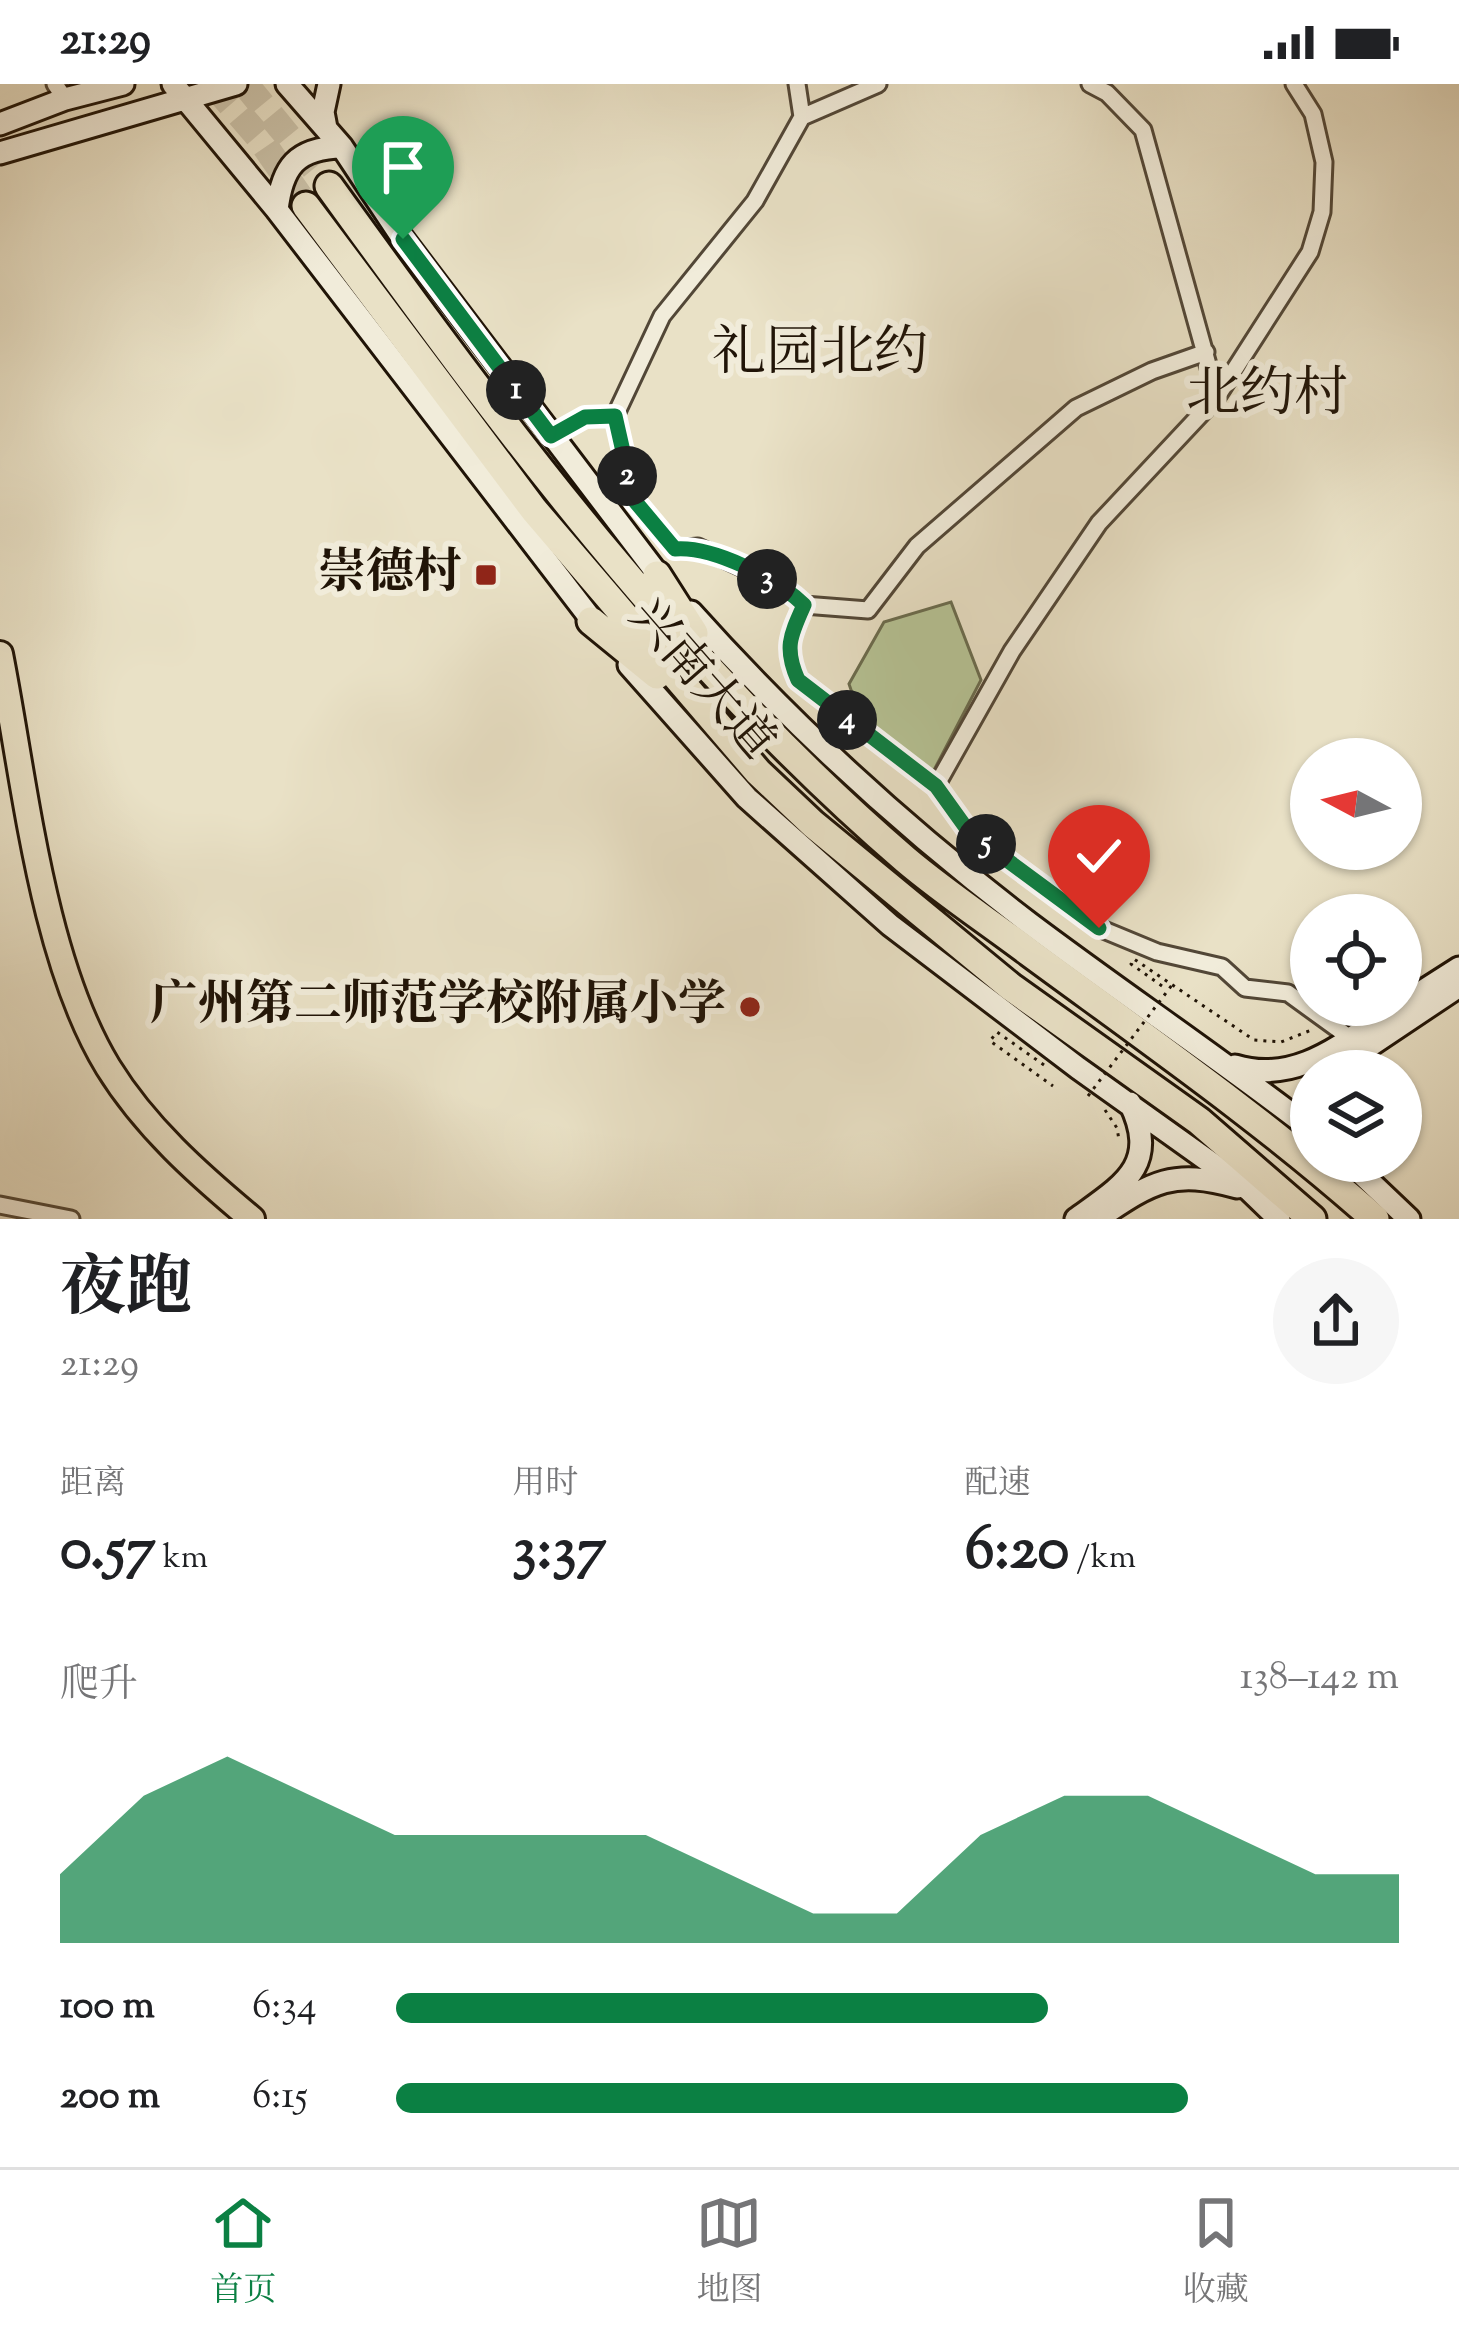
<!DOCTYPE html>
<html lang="zh">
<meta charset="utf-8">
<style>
body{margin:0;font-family:"Sorts Mill Goudy","Noto Serif SC",serif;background:#f6f6f6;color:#202124;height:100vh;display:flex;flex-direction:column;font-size:45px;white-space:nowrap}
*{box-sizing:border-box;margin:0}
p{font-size:39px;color:#757577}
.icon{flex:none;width:66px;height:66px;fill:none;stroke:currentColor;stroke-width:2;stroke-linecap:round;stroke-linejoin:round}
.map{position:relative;height:1135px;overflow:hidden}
.panel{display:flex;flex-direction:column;background:#fff;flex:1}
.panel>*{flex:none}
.needle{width:78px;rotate:277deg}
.tools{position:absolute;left:1290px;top:654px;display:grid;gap:24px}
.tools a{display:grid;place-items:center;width:132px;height:132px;border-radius:50%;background:#fff;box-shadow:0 3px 9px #0004;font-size:60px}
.pin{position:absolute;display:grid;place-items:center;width:102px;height:102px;color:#fff;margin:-123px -51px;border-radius:50% 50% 50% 0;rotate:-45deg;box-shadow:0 0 12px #0007}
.pin .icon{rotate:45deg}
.km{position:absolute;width:60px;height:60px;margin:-30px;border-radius:50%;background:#222;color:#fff;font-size:33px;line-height:60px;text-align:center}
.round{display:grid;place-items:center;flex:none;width:126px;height:126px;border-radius:63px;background:#f6f6f6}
.headline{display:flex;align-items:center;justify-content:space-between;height:204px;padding:0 60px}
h1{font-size:66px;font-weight:700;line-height:90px}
.stats{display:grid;grid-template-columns:repeat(3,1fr);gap:18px;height:204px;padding:12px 60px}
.stats div{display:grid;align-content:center}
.stats b{font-size:60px;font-weight:700}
.stats small{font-size:33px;font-weight:400}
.stats p{font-size:33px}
.chart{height:336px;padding:24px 60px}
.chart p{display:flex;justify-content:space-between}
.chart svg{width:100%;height:216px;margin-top:12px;fill:#0b8043;opacity:.7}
ul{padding:0 60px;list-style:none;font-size:39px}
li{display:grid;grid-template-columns:192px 144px 1fr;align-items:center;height:90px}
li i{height:30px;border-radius:15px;background:#0b8043}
.status{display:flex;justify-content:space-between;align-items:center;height:84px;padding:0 60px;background:#fff;direction:ltr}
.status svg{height:33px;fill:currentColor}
.menu{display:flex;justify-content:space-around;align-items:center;height:168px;border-top:3px solid #e0e0e0;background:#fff;font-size:33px;color:#757577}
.menu a{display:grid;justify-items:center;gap:6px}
.menu .on{color:#0b8043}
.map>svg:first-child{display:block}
.green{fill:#b6c395;stroke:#6b6c4e;stroke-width:3}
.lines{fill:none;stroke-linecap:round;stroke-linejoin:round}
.highway-tunnel{stroke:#cbc2a9;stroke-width:27;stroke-dasharray:27 14;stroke-linecap:butt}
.street-casing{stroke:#524737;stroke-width:21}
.secondary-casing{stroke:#201407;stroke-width:27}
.primary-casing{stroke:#201407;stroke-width:30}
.highway-casing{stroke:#201407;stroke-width:33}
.path{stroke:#201407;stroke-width:3;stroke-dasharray:3 6;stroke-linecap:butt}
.street{stroke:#f1ecda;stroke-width:15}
.secondary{stroke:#f1ecda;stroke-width:21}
.primary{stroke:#e9e1c6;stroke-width:24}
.highway{stroke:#e9e1c6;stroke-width:27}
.path-bridge{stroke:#201407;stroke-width:3;stroke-dasharray:3 6;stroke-linecap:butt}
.route-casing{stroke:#fff;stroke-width:24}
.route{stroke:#0b8043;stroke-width:15}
.poi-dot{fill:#8f2418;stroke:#f1ecda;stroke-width:4.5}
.labels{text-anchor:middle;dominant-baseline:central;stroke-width:12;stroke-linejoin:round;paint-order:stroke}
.poi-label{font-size:48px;font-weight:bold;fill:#201407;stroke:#f1ecda;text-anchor:end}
.street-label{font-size:48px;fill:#201407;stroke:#f1ecda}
.quarter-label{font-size:54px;fill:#201407;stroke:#f1ecda}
</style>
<div class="status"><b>21:29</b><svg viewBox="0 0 49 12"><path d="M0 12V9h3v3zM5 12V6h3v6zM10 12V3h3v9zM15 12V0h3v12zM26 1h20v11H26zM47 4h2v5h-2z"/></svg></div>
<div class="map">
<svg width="1459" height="1135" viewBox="0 0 1459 1135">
<rect width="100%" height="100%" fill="#e9e1c6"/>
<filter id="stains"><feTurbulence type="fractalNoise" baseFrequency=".00167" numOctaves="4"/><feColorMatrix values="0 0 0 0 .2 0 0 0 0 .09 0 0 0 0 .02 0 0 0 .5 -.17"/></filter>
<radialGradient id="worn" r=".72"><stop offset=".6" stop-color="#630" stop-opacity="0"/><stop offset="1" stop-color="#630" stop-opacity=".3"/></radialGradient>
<!-- green -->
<path class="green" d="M 951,518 L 981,596 L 933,688 L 861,635 L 849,600 L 884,538 Z"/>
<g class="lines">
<!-- highway-tunnel -->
<path class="highway-tunnel" d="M 213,0 L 258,52 L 306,122
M 245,0 L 329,102"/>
<!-- street casing -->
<g class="street-casing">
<path id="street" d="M 55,0 L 65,15
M 797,0 L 802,33 L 755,117 L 662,232 L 615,332 L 634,416 L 675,465 L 698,463 L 786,504 L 804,521 L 868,526 L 917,462 L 1076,324 L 1152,287 L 1206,268
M 1090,0 L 1107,9 L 1143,46 L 1217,313
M 802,33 L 878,0
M 551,353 L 585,333 L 615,332
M 804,521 C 790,552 784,564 798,596 L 936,702 L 969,748 L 1099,844 L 1157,868 L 1222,883 L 1245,904 L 1288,909 L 1357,959
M 936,702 L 1012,567 L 1099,439 L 1217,313 L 1310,168 L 1322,128 L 1324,78 L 1313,30 L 1294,0
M 0,1121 L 71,1135"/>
</g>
<!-- secondary casing -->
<g class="secondary-casing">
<path id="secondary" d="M 173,0 L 277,126 L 601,548
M 287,0 L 342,63 L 403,155 L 666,501
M 0,40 L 65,15 L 123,0
M 326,44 L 323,28 L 329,0
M 0,69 L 236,0
M 277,126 C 282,83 296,64 342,63
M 691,528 C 793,642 907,746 1029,839 C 1122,909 1219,974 1311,1045
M 629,581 L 747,714 L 890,841 L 1078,984 L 1249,1106 L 1279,1135
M 1401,921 L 1459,884
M 1235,982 C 1300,1002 1348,954 1401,921
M 1332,987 L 1459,902
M 1348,1077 L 1409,1135
M 1076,1135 C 1123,1101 1160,1081 1130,1019
M 1097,1135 C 1151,1099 1171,1084 1237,1103"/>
</g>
<!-- primary casing -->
<g class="primary-casing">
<path id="primary" d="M 0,570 C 25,697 41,873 108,983 C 145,1043 198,1090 252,1135"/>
</g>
<!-- highway casing -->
<g class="highway-casing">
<path id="highway" d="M 329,102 C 503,343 679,581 906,776 C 945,809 989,838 1030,869 C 1147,955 1266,1038 1375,1135
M 306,122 L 534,426 L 758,688 L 813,740 L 1011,903 L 1199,1037 L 1312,1135
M 657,491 L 694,549
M 591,537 L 657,591"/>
</g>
<!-- path -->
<path class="path" d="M 1162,902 L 1131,880 L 1134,875 L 1254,956 L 1281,958 L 1314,945
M 1044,981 L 997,948 L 990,957 L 1053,1002
M 1105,1026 L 1117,1044 L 1119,1056"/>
<!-- street -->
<use href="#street" class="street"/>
<!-- secondary -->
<use href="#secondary" class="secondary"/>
<!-- primary -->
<use href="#primary" class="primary"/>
<!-- highway -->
<use href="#highway" class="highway"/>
<!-- path-bridge -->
<path class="path-bridge" d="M 1088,1012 L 1172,901"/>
</g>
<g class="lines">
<!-- route casing -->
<g class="route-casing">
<path id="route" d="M 403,155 L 551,352 L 585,333 L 615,332 L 634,416 L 675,465 C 713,462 776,494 804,521 C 790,552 784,564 798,596 L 936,702 L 969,748 L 1099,844"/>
</g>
<!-- route -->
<use href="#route" class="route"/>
</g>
<!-- markers -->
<g class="poi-dot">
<rect x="474" y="479" width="24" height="24" rx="6"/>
<circle cx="750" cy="923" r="12"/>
</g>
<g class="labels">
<!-- poi labels -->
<g class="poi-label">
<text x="462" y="491">崇德村</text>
<text x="726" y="923">广州第二师范学校附属小学</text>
</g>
<!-- street labels -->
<g class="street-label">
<text transform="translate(700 597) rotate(49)">兴南大道</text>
</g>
<!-- quarter labels -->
<g class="quarter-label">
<text x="820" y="272">礼园北约</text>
<text x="1267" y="313">北约村</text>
</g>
</g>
<rect width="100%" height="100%" filter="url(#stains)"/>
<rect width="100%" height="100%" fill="url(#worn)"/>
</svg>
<div class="tools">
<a><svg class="needle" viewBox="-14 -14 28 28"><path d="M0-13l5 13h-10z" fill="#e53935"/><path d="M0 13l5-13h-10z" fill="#757577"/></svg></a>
<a><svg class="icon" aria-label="locate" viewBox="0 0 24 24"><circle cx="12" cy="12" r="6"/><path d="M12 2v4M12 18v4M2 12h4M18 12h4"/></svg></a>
<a><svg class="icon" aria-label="layers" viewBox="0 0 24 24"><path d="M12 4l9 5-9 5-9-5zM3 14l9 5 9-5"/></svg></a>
</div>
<div class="pin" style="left:403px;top:155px;background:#1e9e55"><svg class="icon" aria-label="arrive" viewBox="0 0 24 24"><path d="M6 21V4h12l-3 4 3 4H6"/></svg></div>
<div class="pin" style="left:1099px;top:844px;background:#d93025"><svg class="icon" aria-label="check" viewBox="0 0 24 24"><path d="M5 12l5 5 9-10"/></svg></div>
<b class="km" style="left:516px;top:306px">1</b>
<b class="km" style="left:627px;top:392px">2</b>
<b class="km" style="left:767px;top:495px">3</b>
<b class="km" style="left:847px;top:636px">4</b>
<b class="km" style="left:986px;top:760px">5</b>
</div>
<section class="panel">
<div class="headline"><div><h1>夜跑</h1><p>21:29</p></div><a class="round"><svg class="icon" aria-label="share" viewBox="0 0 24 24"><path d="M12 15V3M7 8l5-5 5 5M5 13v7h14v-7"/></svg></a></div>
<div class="stats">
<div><p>距离</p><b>0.57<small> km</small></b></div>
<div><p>用时</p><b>3:37</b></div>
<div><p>配速</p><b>6:20<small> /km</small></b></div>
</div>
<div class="chart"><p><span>爬升</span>138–142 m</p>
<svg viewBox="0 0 160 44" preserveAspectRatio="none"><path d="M0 44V30L10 14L20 6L30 14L40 22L50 22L60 22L70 22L80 30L90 38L100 38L110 22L120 14L130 14L140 22L150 30L160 30V44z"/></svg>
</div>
<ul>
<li><b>100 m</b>6:34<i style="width:65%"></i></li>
<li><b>200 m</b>6:15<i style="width:79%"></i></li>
</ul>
</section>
<nav class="menu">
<a class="on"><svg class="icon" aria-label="home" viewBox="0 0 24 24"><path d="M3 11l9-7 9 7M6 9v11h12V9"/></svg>首页</a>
<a><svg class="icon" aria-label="map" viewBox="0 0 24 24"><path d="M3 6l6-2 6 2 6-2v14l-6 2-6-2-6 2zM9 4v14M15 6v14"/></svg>地图</a>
<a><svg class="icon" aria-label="saved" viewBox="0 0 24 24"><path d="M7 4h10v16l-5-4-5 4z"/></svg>收藏</a>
</nav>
